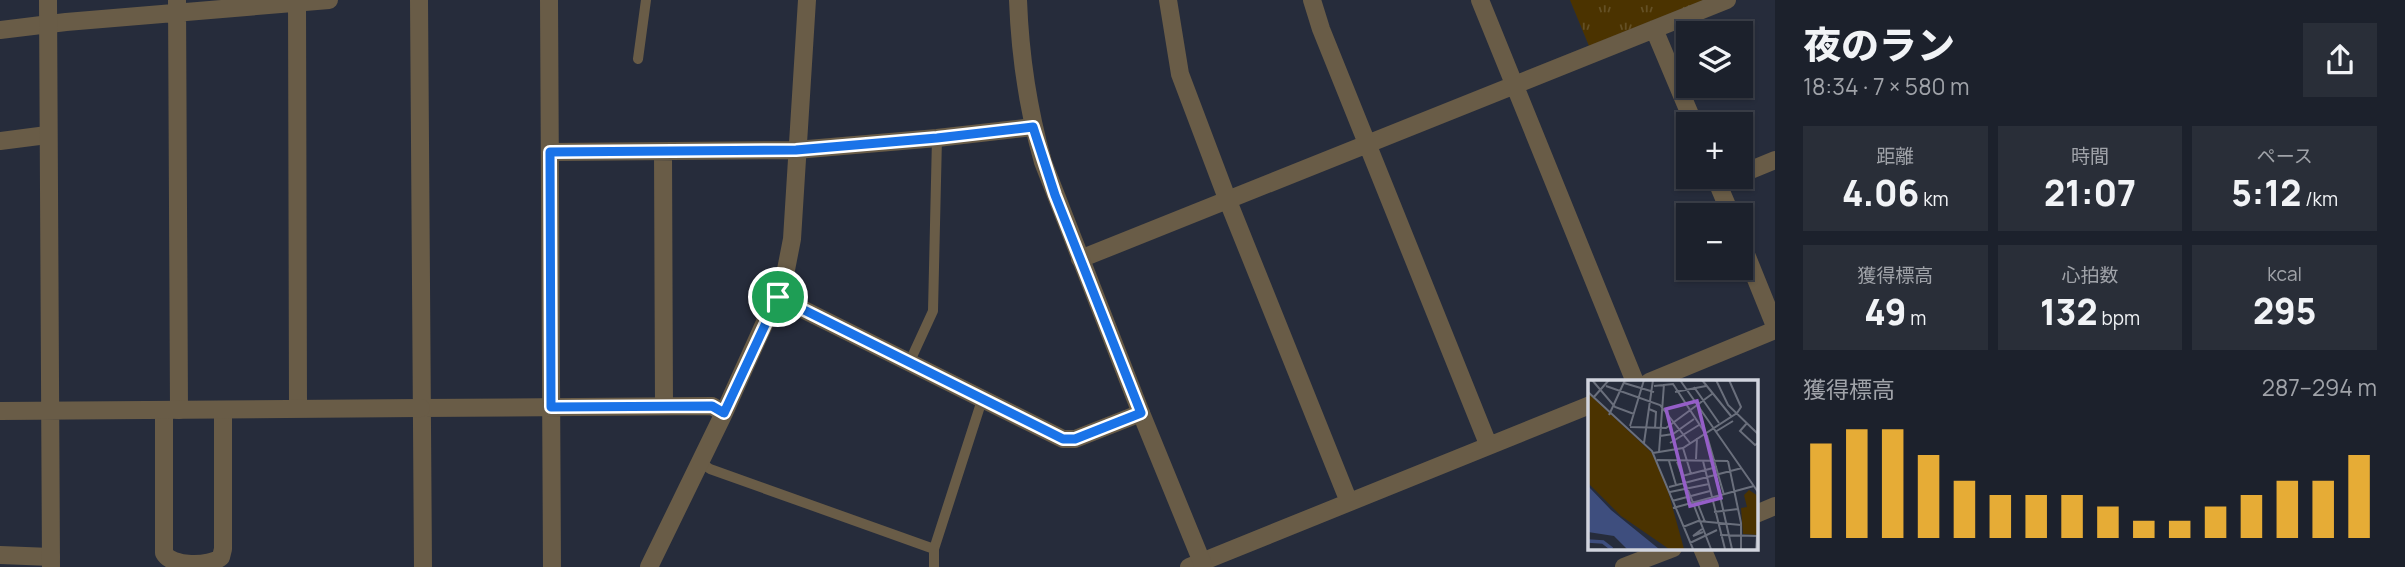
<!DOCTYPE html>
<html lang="ja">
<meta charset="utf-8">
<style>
body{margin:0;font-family:Manrope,"Noto Sans JP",sans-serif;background:#292e38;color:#f1f3f6;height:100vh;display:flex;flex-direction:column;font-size:26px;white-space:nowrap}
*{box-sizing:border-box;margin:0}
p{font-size:23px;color:#a0a3a9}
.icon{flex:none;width:38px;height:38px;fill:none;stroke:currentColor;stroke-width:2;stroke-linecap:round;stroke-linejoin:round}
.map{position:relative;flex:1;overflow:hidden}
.side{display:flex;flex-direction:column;background:#1c212c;width:630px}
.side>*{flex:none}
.fabs{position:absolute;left:1676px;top:21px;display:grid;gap:14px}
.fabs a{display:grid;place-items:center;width:77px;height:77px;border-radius:0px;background:#1c212c;box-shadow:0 2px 5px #0004,0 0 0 2px #3a3e48;font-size:35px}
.pin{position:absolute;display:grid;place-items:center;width:60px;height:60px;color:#fff;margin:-30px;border:4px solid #fff;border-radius:50%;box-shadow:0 2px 7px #0007}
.round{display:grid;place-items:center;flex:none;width:74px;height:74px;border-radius:0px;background:#292e38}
.overview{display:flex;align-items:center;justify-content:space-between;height:119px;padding:0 28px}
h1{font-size:38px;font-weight:800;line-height:52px}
.metrics{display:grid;grid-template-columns:repeat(3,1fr);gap:10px;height:119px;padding:7px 28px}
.metrics div{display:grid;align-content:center;border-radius:0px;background:#292e38;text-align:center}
.metrics b{font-size:35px;font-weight:800}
.metrics small{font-size:19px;font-weight:400}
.metrics p{font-size:19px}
.chart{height:196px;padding:14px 28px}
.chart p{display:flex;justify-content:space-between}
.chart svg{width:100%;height:126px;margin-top:7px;stroke:#e6ac36;stroke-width:6}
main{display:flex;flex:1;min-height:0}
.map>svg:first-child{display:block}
.park{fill:url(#park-tufts)}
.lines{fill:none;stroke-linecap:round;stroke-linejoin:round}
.service{stroke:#695c47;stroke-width:10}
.minor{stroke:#695c47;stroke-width:18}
.tertiary{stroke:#695c47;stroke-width:18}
.route-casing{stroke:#fff;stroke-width:14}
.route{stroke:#1a73e8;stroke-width:9}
.inset-river{fill:none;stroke:#3e4e7e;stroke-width:3.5}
.inset-road{fill:none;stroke:#6a6f7c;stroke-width:2}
.view{fill:#955ec8;fill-opacity:0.15;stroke:#955ec8;stroke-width:3.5}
.inset-edge{fill:none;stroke:#d1d4de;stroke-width:3.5}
</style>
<main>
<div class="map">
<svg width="1775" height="567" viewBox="0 0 1775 567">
<defs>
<pattern id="park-tufts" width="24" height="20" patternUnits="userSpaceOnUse" patternTransform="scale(1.75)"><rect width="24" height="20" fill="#4b3300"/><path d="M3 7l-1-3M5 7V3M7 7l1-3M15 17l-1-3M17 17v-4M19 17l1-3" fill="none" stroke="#645025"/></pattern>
</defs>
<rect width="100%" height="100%" fill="#262c3b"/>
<!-- park -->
<path class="park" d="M 1570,0 L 1704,0 L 1589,46 Z"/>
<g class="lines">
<!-- service -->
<path class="service" d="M 638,59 L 646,0
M 910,361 L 933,311 L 937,138
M 700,462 L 710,469 L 934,549
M 934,567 L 934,549 L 982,400"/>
<!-- minor -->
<path class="minor" d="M 177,0 L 179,410
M 297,0 L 298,408
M 419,0 L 423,567
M 549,0 L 552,567
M 1168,0 L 1180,74 L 1228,201 L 1349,502
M 1312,0 L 1321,29 L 1488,444
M 1480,0 L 1635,382
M 1654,29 L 1694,124
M 0,30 L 66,22 L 329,0
M 0,141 L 47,135
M 550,152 L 796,150 L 937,138 L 1033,127
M 663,152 L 664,406
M 1741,174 L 1775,160
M 1715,177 L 1731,215
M 1741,242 L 1775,326
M 1080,259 L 1727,0
M 778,297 L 1063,439 L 1075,439 L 1141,413
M 1649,382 L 1775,330
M 421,408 L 712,406 L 724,413
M 164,410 L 164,553 C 171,567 210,567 221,557 L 223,549 L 223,410
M 1702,548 L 1710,567
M 0,555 L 51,557
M 649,567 L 724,413 L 784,280 L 792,239 L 807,0
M 1189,567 L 1590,405"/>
<!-- tertiary -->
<path class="tertiary" d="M 48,0 L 51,567
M 1018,0 C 1020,55 1028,109 1043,162 L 1141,413 L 1204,567
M 0,411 L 421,408
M 1756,514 L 1775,506
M 1624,567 L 1673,548"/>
</g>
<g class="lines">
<!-- route casing -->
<g class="route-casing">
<path id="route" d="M 1033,127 L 1055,195 L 1141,413 L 1075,439 L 1063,439 L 778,297 L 724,413 L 712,406 L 551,407 L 550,152 L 796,150 L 937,138 Z"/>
</g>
<!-- route -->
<use href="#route" class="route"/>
</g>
<!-- overview -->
<g transform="translate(1588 380)">
<rect width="170" height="170" fill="#262c3b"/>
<path d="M 0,13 L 64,73 L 77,100 L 96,169 L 81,169 L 33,136 L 0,103 Z" fill="#4b3300"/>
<path d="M 161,110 L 170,116 L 170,155 L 155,154 L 153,128 L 159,127 L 156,115 Z" fill="#4b3300"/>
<path d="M 0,106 L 23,130 L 71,169 L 39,169 L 26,156 L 0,152 Z" fill="#3e4e7e"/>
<path class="inset-river" d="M 0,161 L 15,162 L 24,169"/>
<path class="inset-road" d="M 4,0 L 27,27 L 46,34M 92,0 L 170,112M 114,0 L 143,36M 128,0 L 140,25 L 170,54M 36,3 L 66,12M 18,6 L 72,25 L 102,63M 66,6 L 85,4 L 119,56 L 136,115M 106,7 L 131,43M 0,12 L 64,71 L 105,169M 87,12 L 118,6M 5,18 L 21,0M 61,29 L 68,32 L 67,48M 21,35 L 37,0M 159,43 L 152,51 L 167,65 L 170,63M 42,46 L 56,0M 42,47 L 78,48 L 124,14M 127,52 L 145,41M 72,56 L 85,54 L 106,39M 56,63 L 65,0M 82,63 L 111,45M 95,68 L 103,94M 71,72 L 76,4M 65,73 L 95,68 L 149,33 L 153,27 L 141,0M 108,79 L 109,58M 69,80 L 140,81M 81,81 L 88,105M 115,81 L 137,169M 140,81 L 153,143 L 153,169M 89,82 L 123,169M 94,96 L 129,87M 81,107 L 154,88M 82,112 L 121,104M 132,116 L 144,169M 84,121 L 122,111M 109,122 L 117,142M 85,128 L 166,106M 126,132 L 150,129M 95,147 L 110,141 L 153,145M 114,149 L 105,156 L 115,152M 132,155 L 169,156 L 168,169M 102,163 L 129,150"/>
<path class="view" d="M 109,21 L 133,118 L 102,126 L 78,29 Z"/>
<rect width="170" height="170" class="inset-edge"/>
</g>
</svg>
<div class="fabs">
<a><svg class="icon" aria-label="layers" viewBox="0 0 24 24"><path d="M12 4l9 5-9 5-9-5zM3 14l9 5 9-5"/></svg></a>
<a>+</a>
<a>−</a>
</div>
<div class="pin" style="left:778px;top:297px;background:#1e9e55"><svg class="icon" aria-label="arrive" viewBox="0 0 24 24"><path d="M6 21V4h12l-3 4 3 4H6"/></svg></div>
</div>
<section class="side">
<div class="overview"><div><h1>夜のラン</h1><p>18:34 · 7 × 580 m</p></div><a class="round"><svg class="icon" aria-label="share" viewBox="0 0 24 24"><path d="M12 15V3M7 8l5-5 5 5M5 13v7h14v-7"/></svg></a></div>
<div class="metrics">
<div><p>距離</p><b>4.06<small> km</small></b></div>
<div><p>時間</p><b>21:07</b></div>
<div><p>ペース</p><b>5:12<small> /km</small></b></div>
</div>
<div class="metrics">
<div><p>獲得標高</p><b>49<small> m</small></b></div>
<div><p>心拍数</p><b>132<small> bpm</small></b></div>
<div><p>kcal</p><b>295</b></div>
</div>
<div class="chart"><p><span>獲得標高</span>287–294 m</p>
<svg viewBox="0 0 160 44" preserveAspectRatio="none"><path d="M5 44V11M15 44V6M25 44V6M35 44V15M45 44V24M55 44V29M65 44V29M75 44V29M85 44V33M95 44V38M105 44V38M115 44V33M125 44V29M135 44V24M145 44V24M155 44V15"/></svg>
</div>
</section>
</main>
